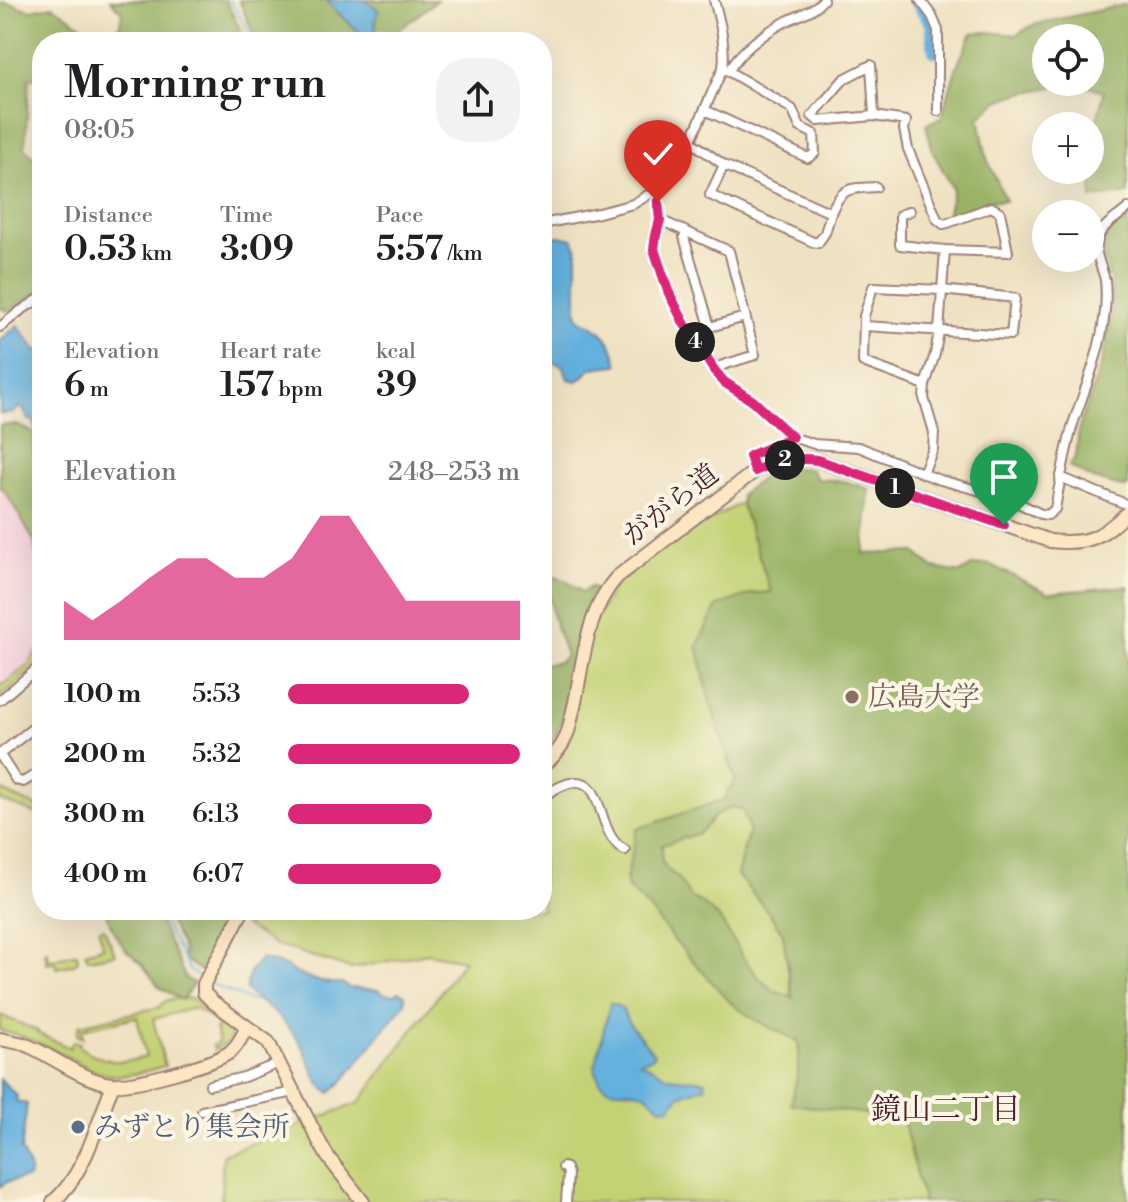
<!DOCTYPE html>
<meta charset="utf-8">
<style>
body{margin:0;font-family:"Libre Bodoni","Noto Serif JP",serif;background:#f2f2f2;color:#202124;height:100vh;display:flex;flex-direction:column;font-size:30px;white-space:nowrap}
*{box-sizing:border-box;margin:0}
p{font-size:26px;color:#757577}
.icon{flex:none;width:44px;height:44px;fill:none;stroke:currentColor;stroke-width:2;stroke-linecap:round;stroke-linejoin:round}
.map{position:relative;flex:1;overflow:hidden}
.panel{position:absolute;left:32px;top:32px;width:520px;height:888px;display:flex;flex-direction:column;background:#fff;border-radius:32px;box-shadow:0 8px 32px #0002}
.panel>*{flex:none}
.fabs{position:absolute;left:1032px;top:24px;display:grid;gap:16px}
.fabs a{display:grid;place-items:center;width:72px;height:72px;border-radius:50%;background:#fff;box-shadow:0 8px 32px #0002;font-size:40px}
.pin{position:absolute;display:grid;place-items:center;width:68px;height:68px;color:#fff;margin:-82px -34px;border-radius:50% 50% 50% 0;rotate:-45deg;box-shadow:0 0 8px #0007}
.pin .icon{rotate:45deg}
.km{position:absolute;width:40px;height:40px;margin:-20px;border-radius:50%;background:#222;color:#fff;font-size:22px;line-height:40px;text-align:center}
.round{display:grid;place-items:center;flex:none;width:84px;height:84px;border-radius:32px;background:#f2f2f2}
.headline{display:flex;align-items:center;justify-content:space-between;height:136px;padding:0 32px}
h1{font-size:44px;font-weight:600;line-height:60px}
.figures{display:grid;grid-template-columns:repeat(3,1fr);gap:12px;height:136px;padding:8px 32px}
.figures div{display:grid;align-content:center}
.figures b{font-size:34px;font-weight:600}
.figures small{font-size:22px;font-weight:400}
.figures p{font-size:22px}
.chart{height:224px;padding:16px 32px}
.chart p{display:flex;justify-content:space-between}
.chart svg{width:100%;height:144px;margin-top:8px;fill:#db2777;opacity:.7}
ul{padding:0 32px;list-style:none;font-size:26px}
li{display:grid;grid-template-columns:128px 96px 1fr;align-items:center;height:60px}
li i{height:20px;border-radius:10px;background:#db2777}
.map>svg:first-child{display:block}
.built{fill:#f5cfdb}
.green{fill:#c3d274;stroke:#867850;stroke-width:2}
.forest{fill:#9ab466;stroke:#726a48;stroke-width:2;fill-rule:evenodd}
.water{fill:#64b1de;stroke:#576884;stroke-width:2}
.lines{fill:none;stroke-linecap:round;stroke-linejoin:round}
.stream{stroke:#64b1de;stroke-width:2}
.river{stroke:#64b1de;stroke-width:14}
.street-casing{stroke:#9c8076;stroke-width:12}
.secondary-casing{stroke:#9c8076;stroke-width:16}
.street{stroke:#fff;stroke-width:8}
.secondary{stroke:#fce6c4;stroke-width:12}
.route-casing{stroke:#fff;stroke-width:16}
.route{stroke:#db2777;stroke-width:10}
.education-dot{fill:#8d6e63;stroke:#fcf5e5;stroke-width:3}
.service-dot{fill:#5c6f8a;stroke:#fcf5e5;stroke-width:3}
.labels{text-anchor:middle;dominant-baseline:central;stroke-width:8;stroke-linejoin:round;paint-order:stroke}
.street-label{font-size:28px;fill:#4a1f2b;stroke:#fcf5e5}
.education-label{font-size:28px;fill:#785e54;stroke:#fcf5e5;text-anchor:start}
.service-label{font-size:28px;fill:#4e5e75;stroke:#fcf5e5;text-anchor:start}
.neighbourhood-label{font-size:30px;fill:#4a1f2b;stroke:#fcf5e5}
</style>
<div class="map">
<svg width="1128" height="1202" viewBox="0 0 1128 1202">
<rect width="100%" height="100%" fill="#fcf5e5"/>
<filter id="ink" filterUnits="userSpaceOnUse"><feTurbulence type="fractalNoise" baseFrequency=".0125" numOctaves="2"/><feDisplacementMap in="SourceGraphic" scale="16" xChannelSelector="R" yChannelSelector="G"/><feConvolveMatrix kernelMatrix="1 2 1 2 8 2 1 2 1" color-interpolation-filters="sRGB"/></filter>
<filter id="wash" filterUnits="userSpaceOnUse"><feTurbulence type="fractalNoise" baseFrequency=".006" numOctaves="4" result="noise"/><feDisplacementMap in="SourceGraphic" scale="32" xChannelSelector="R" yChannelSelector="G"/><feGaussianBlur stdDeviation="1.8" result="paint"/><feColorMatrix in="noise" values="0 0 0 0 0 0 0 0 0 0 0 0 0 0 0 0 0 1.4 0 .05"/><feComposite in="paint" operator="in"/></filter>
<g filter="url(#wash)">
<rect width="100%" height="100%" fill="#efe2c2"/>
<!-- built -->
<path class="built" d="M 0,488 L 5,491 L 34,541 L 42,582 L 42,653 L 0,697 Z"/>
<!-- green -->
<path class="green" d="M 741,503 L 772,592 L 751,594 L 727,757 L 736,780 L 749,830 L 737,875 L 770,914 L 783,934 L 800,1051 L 798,1077 L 791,1104 L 919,1114 L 928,1202 L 221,1202 L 223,1154 L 359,1103 L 464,960 L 427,953 L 351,969 L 274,944 L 242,924 L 250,910 L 542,910 L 542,775 L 561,756 L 586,636 L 624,569 Z
M 42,645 C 42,668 16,682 0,697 L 0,687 L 26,667 Z
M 0,790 L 42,809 L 42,816 L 0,800 Z
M 104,928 L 115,954 L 88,959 L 85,952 L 103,947 L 99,929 Z
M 47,951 L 49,960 L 77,953 L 78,961 L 74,964 L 57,968 L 55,962 L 47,964 L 45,952 Z
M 192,998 L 223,1024 L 231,1036 L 227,1043 L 214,1050 L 213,1045 L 219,1042 L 215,1029 L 218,1028 L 215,1021 L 194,1008 L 153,1019 L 165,1066 C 148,1070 127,1078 110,1075 C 95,1073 82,1065 70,1058 C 48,1047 24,1035 0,1031 L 0,1015 L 38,1031 L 37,1033 L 70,1048 L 73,1041 L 80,1043 L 79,1047 C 104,1062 118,1065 146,1057 L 137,1017 L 82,1029 L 83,1038 L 77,1035 L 79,1025 L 160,1007 C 166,995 181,1000 192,998 Z"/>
<!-- forest -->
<path class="forest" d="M 110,0 L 226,0 L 246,42 L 42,42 L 42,81 L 39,78 L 29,79 L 25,148 L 42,166 L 42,215 L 37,220 L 42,225 L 42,290 L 8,311 L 0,308 L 0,4 L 4,2 L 31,10 L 53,6 L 93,33 L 110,41 L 110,34 L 120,25 L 122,12 Z
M 239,0 L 327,0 L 335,10 L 361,33 L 397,35 L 400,42 L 271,42 L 256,39 Z
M 367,0 L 437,0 L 399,30 L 376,29 C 374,22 379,15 377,8 L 369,4 Z
M 1128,4 L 1128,194 L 1092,198 L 1092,140 L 1104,92 L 1079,82 L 1090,82 L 1090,38 L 1046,38 L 1046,82 L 1071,82 C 1047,90 1014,91 994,104 C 989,108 984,114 979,118 L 987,159 L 1006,201 L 989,201 L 947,216 L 953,189 L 933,152 L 926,124 L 941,118 L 957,66 L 972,33 L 988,32 L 1016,35 L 1033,25 Z
M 1128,217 L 1128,486 L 1125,488 L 1093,479 L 1069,466 L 1076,457 L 1079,428 L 1101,365 L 1112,312 L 1111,282 L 1103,253 L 1103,242 L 1112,229 Z
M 0,425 L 17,425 L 37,434 C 28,460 41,465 42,488 C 43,519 42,551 42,582 L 34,541 L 5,491 L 0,488 Z
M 781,464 L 791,468 L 810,469 L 817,479 L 844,481 L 869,489 L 864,554 L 915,552 L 933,568 L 960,573 L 972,566 L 989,564 L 1048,593 L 1128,586 L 1128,1202 L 923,1202 L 903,1119 L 791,1104 C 796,1083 801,1063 798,1041 L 755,1020 L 732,1004 L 673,939 L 649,908 L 628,888 L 626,880 L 637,829 L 725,799 L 727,792 L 736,780 L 710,702 L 697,646 L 717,606 L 751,594 L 771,592 L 741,503 L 741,494 ZM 731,807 L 743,810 L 749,830 L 737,875 L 770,914 L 783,934 L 793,998 L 774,991 L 760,979 L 744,959 L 720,919 L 701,902 L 691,898 L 677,877 L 667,869 L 662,861 L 662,845 L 700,833 L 715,816 Z
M 546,574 L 567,581 L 582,592 L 591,587 L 596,590 L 592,597 C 584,631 567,735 542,754 L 542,665 L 559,662 L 566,656 L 553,618 Z
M 104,910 L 154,910 L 186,979 L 194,983 L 182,1000 L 159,987 L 141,963 L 126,950 L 115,934 Z
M 163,910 L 232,910 L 201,971 L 185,960 L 181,944 Z"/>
<!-- water -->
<path class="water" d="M 327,0 L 367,0 L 369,4 L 377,8 L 378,11 L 375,23 L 376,34 L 361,33 L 335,10 Z
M 560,236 L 573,239 L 577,248 L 577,314 L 580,320 C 603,329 613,341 618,365 L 591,368 L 581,379 L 576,381 L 568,379 L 563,366 L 542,358 L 542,334 L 544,333 L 542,324 L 542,238 Z
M 18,325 L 36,350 L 42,350 L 42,483 C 38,472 33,461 33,449 C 34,435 38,437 34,421 L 28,419 L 24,410 L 19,407 L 13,413 L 0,414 L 0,341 Z
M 260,959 L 276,963 L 287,967 L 295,973 L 314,980 L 329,983 L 342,983 L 349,988 L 379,990 L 385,994 L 394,995 L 399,992 L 405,995 L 405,1003 L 342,1082 L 330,1093 C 313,1083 311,1060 301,1044 C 293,1032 282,1019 271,1010 C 262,1003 253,998 246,990 C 247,976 251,969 260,959 Z
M 610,1003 L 622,1008 L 628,1022 L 654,1054 L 653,1057 L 640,1062 L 653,1068 L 668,1077 L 705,1081 L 706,1086 L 679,1096 L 670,1107 L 661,1108 C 657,1105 652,1098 647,1095 C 626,1083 601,1103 595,1067 Z
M 0,1079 L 17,1096 L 16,1101 L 27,1104 L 21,1150 L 30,1170 L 28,1178 L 6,1182 L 0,1187 Z"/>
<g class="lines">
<!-- stream -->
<path class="stream" d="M 230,0 L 255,42
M 157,910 L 189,970 L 199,977
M 209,983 L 251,1001 L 255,1000"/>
<!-- river -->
<path class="river" d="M 916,0 L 932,23 L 935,51"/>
</g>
</g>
<g filter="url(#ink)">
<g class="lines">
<!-- street casing -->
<g class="street-casing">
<path id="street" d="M 920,0 L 932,16 L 938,30 L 938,111
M 729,71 C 738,52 766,32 785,22 C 798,15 813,12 823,0
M 705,110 L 808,158 L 815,153 L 814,134 L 800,127 L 792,109 L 723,68
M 874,116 L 871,65 L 844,79 L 812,116 L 818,121 L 874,116 L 906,121 L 904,129 L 908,149 L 937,219 L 943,224 L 948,223 L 991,207 L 1000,212 L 1008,252 L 945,250 L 939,331 L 935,354 L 925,385 L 924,398 L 934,432 L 933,449 L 923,473
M 690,141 L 724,165 L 831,213 L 825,233 L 818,243 L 813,242 L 710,195 L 724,165
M 660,188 L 658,202 L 660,220 L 656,235 L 654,249 L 658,266 L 684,323 L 714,370 L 724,382 L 753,401 L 792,437 L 814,444 L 859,447 L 937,479 L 1010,499 L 1041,514 L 1048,515 L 1055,509 C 1060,481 1065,452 1073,424 C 1086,386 1101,351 1105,311 C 1106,301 1106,290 1105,280 C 1102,266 1093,253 1098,239 C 1102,224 1118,218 1128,208
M 910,211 L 900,215 L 900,245 L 945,250
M 831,213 C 841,187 850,188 876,187
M 660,220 L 729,251 L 755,355 L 720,366 L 714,370
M 542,224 L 599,213 L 633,204 L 660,188 L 679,167 L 723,68 C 726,45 720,22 714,0
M 687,232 L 684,237 L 710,327 L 745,317
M 864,326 L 1011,335 L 1015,298 L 942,290 L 873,287 L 864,316 L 863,362 L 925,385
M 0,327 L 20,311 L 42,297
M 755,471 L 750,456 L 792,437
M 1060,477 L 1128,505
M 0,700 L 34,671 L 42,681
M 0,754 L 42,721
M 0,755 L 16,780 L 23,782 L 42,771
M 542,797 C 552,791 565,782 577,782 C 605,782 597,837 625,850
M 210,1085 L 244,1077 L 279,1063
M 202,1111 L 294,1092
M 563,1167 L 566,1168 L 568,1174 L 566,1202"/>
</g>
<!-- secondary casing -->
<g class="secondary-casing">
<path id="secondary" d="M 542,766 C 552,759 561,748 566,737 C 570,728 571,717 574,707 C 583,664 586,611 617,577 L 755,471 C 776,461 794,457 817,460 L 1050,541 C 1089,545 1100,538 1128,512
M 243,910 L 207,978 L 204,984 L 204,993 L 213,1002 L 268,1042 L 320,1143 L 328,1157 L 363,1202
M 0,1039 L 24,1044 L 33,1048 C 58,1060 83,1080 111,1084 C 131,1087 214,1064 230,1052 C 238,1046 242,1036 247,1027
M 53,1202 C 86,1173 97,1124 113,1084"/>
</g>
<!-- street -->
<use href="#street" class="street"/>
<!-- secondary -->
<use href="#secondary" class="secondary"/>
</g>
</g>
<g class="lines" filter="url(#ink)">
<!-- route casing -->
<g class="route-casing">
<path id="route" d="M 658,202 L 660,220 L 656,235 L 654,249 L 668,291 L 684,323 L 714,370 L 724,382 L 753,401 L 792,437 L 750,456 L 755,471 C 776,461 794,457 817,460 L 1004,525"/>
</g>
<!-- route -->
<use href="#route" class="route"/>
</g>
<!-- markers -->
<circle class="education-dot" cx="852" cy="697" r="8"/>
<circle class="service-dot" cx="78" cy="1127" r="8"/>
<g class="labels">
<!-- street labels -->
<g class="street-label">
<text transform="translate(671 505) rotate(-38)">ががら道</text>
</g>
<!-- education labels -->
<g class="education-label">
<text x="868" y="697">広島大学</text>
</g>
<!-- service labels -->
<g class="service-label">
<text x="94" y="1127">みずとり集会所</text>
</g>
<!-- neighbourhood labels -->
<g class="neighbourhood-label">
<text x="946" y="1110">鏡山二丁目</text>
</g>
</g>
</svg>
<div class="fabs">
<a><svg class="icon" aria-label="locate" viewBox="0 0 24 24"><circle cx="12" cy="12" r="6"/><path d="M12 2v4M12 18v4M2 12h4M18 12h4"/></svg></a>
<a>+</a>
<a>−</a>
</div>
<div class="pin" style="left:1004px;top:525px;background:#1e9e55"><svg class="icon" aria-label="arrive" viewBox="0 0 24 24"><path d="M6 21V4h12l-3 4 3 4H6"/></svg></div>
<div class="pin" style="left:658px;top:202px;background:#d93025"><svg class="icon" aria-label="check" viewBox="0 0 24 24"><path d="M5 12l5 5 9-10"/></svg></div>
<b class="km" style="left:895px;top:488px">1</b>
<b class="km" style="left:785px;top:460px">2</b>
<b class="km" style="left:695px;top:342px">4</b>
<section class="panel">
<div class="headline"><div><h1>Morning run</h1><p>08:05</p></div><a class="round"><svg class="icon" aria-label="share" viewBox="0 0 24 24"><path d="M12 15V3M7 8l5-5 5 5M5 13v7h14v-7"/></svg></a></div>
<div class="figures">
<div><p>Distance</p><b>0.53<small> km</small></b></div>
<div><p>Time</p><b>3:09</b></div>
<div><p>Pace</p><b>5:57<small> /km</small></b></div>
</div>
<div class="figures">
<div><p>Elevation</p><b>6<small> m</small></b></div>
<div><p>Heart rate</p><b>157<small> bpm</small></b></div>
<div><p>kcal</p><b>39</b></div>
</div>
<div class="chart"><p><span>Elevation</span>248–253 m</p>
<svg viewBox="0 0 160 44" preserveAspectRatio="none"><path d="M0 44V32L10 38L20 32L30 25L40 19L50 19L60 25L70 25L80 19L90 6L100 6L110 19L120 32L130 32L140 32L150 32L160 32V44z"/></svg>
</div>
<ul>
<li><b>100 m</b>5:53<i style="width:78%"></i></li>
<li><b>200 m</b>5:32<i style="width:100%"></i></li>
<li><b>300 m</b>6:13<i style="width:62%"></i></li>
<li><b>400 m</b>6:07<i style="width:66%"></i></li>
</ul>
</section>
</div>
